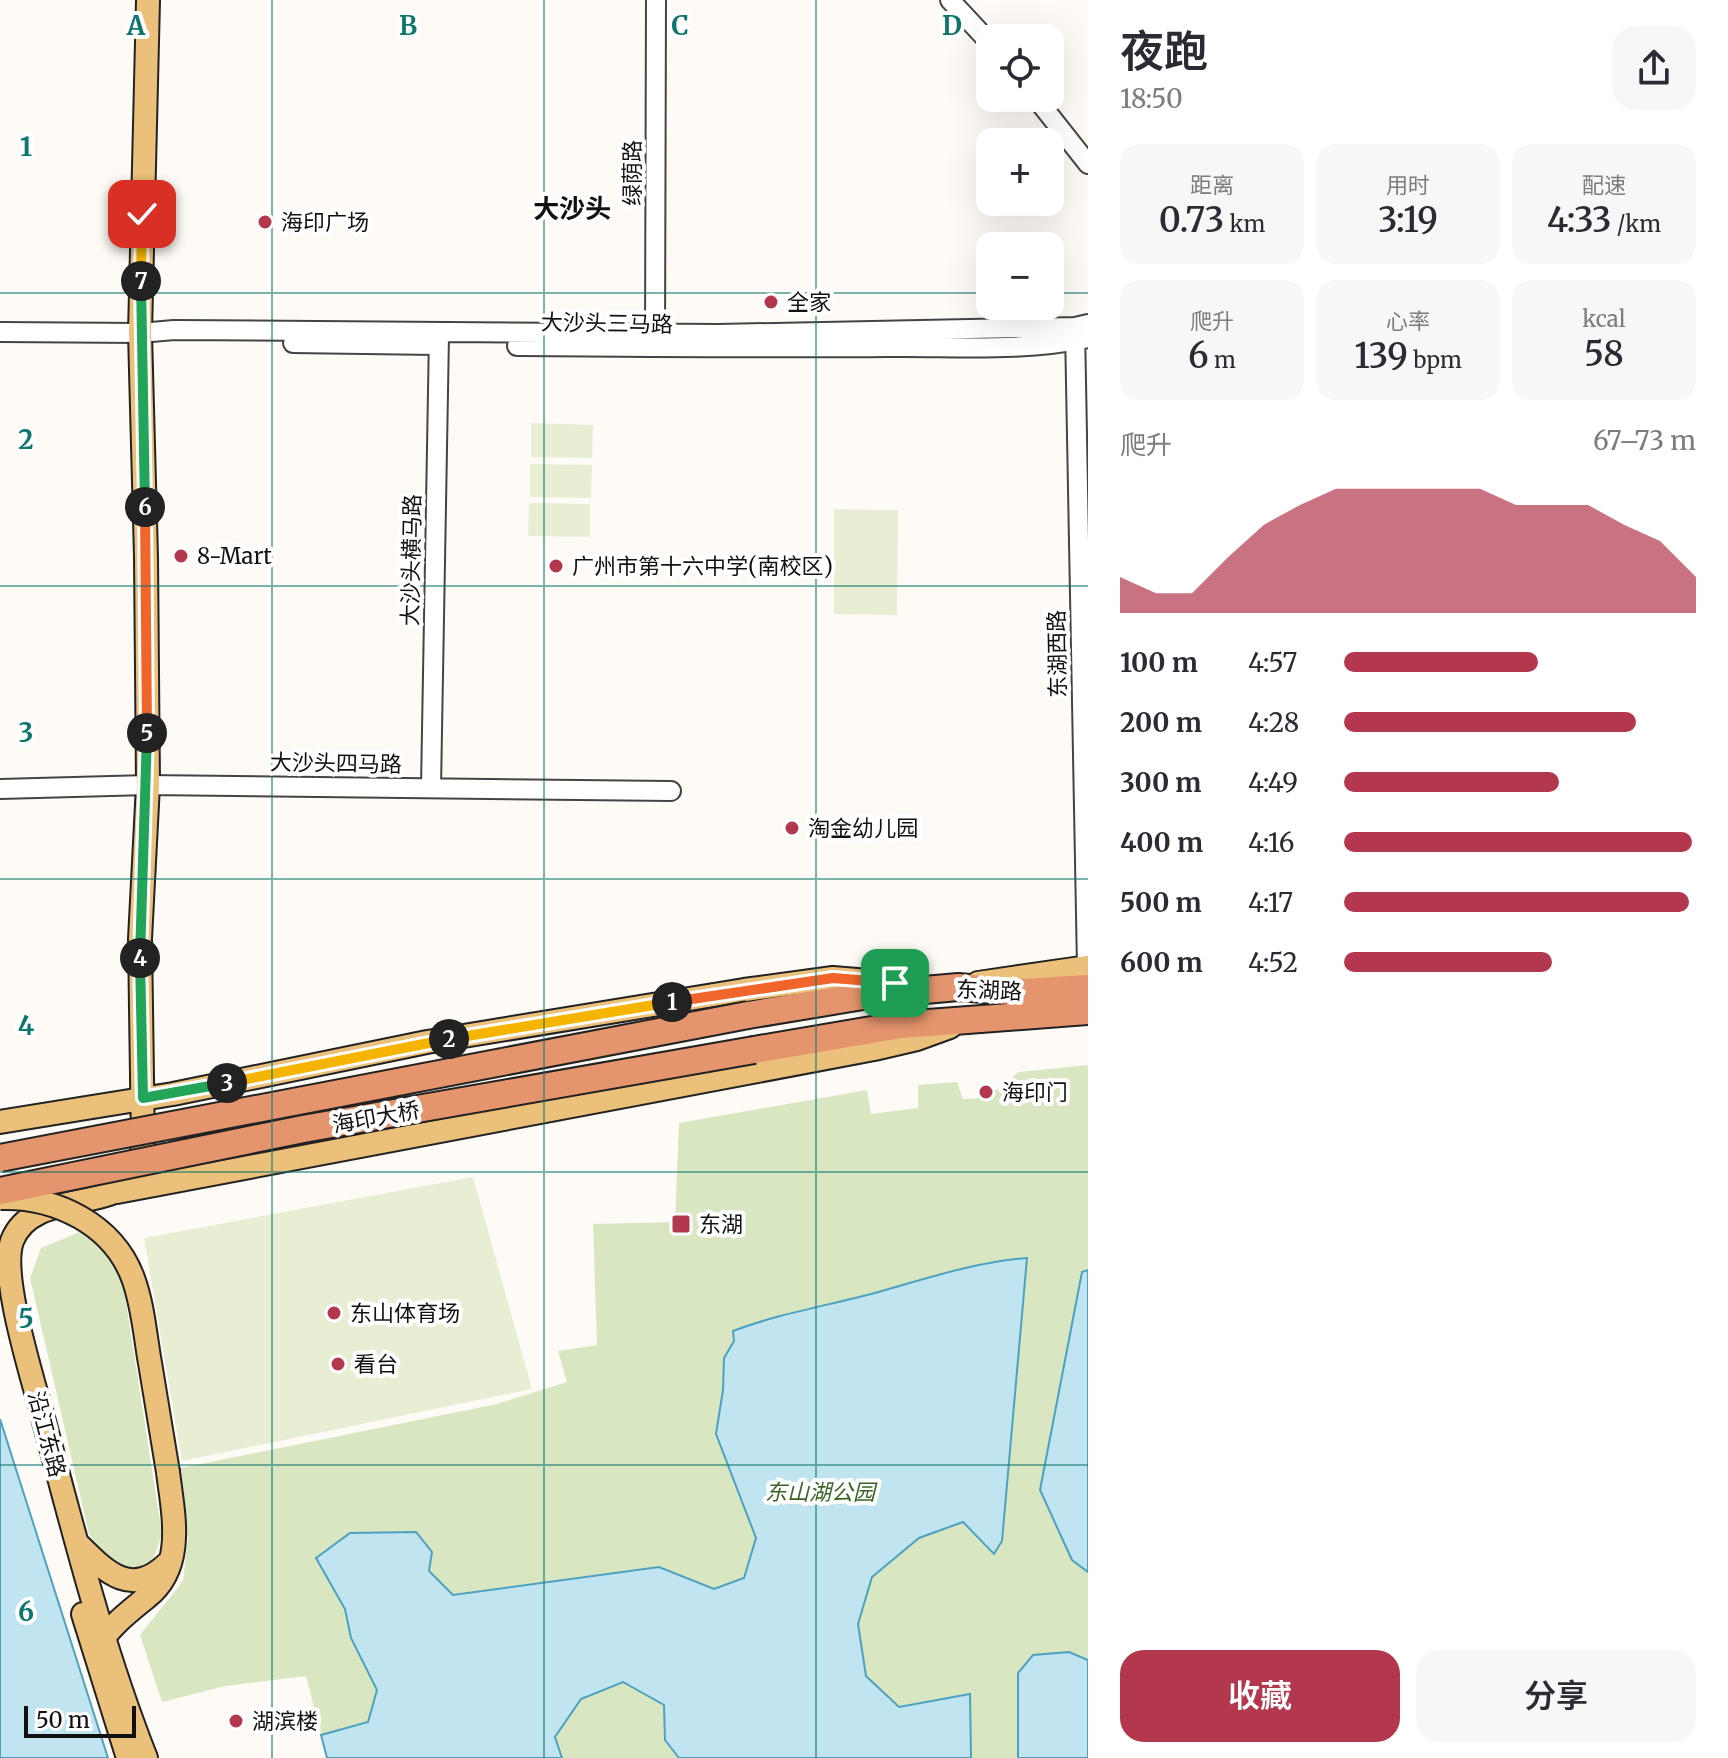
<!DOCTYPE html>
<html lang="zh">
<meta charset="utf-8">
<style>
body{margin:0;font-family:Merriweather,"Noto Sans SC",serif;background:#f7f7f7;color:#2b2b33;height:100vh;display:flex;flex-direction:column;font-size:30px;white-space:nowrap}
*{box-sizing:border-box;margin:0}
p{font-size:26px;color:#7c7c81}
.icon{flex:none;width:44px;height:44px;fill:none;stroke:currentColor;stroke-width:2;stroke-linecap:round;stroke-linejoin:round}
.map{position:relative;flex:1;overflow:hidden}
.panel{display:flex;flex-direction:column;background:#fff;width:640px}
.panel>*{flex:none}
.controls{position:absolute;left:976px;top:24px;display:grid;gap:16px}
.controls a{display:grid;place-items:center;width:88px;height:88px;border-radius:16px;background:#fff;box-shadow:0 8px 32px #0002;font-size:40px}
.scale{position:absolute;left:24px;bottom:20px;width:112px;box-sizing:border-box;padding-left:8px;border:4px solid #111;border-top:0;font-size:22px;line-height:28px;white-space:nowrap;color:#111;-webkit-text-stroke:6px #fff;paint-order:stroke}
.pin{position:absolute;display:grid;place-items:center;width:68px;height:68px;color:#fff;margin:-34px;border-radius:16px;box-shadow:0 4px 12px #0006}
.km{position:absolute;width:40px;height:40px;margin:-20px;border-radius:50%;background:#222;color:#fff;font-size:22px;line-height:40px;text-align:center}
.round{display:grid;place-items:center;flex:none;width:84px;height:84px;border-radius:24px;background:#f7f7f7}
.summary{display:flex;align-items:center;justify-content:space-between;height:136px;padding:0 32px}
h1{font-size:44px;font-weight:600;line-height:60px}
.metrics{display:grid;grid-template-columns:repeat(3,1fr);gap:12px;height:136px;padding:8px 32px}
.metrics div{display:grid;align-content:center;border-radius:20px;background:#f7f7f7;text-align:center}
.metrics b{font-size:34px;font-weight:600}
.metrics small{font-size:22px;font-weight:400}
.metrics p{font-size:22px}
.chart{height:224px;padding:16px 32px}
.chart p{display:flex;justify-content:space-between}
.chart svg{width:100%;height:144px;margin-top:8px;fill:#b3374d;opacity:.7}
.action{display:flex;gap:16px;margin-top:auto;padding:16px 32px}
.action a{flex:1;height:92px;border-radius:24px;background:#b3374d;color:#fff;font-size:32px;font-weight:600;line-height:92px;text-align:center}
.action a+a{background:#f7f7f7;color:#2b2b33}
ul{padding:0 32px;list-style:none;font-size:26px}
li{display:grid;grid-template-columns:128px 96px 1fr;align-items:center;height:60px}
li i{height:20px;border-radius:10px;background:#b3374d}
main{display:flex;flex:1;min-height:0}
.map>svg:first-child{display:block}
.green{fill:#d9e6c2}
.pitch{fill:#e8eed3}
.water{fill:#c0e4f0;stroke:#4ea1bf;stroke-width:2}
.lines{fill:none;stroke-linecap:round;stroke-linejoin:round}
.minor-casing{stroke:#444;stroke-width:22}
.major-casing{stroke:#222;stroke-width:26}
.highway-casing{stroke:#222;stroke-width:30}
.minor{stroke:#fff;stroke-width:18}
.major{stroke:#eac07a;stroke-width:22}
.highway{stroke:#e5956d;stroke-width:26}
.major-bridge-casing{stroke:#222;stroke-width:26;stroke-linecap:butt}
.highway-bridge-casing{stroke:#222;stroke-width:30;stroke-linecap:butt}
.major-bridge{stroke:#eac07a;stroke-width:22}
.highway-bridge{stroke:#e5956d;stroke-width:26}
.split-1-casing{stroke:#fff;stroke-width:16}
.split-2-casing{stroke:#fff;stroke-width:16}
.split-3-casing{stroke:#fff;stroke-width:16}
.split-4-casing{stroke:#fff;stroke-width:16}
.split-5-casing{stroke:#fff;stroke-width:16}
.split-6-casing{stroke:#fff;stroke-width:16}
.split-7-casing{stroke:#fff;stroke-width:16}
.split-8-casing{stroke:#fff;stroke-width:16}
.split-1{stroke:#f0652b;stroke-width:10}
.split-2{stroke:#f5b400;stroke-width:10}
.split-3{stroke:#f5b400;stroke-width:10}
.split-4{stroke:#22a559;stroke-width:10}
.split-5{stroke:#22a559;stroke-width:10}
.split-6{stroke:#f0652b;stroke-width:10}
.split-7{stroke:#22a559;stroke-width:10}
.split-8{stroke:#f5b400;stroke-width:10}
.grid{fill:none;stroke:#0f766e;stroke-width:2;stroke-opacity:0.55}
.poi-dot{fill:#b3374d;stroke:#fff;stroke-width:3}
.labels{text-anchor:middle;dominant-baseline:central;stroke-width:8;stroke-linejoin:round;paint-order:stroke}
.street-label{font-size:22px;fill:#111;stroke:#fff}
.poi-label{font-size:22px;fill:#111;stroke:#fff;text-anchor:start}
.park-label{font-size:22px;font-style:italic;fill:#3b6327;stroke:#fff}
.quarter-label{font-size:26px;font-weight:bold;fill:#111;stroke:#fff}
.grid-label{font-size:26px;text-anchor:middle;font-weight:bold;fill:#0f766e;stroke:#fff;stroke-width:8;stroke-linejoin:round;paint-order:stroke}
</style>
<main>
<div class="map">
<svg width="1088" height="1758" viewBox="0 0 1088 1758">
<rect width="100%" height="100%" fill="#fefbf6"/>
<!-- green -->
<path class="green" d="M 1088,1065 L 1088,1758 L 327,1758 L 306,1676 L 225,1686 L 162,1702 L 140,1635 L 183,1581 L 188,1539 L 176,1469 L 497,1404 L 567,1382 L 558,1351 L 597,1345 L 593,1224 L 675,1222 L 679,1123 L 867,1090 L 871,1114 L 918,1108 L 918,1085 L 957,1082 L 963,1099 L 986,1098 L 1019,1072 Z
M 82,1231 L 105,1250 L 122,1277 L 162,1534 L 153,1560 L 131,1572 L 107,1559 L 89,1534 L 30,1278 L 41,1248 Z"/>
<!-- pitch -->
<path class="pitch" d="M 531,423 L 593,425 L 592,458 L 531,457 Z
M 530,464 L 592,465 L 591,498 L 530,497 Z
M 529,503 L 590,504 L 590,537 L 528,536 Z
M 834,509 L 898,510 L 897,615 L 834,614 Z
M 473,1177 L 532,1389 L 182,1461 L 144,1238 Z"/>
<!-- water -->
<path class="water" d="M 1027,1258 L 1002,1541 L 994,1554 L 963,1522 L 919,1538 L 872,1577 L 858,1624 L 866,1676 L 899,1707 L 970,1694 L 971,1758 L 679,1758 L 665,1740 L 664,1705 L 623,1682 L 581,1699 L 555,1737 L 562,1758 L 327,1758 L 321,1735 L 368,1722 L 377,1690 L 351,1638 L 345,1609 L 316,1558 L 350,1533 L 416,1532 L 432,1552 L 429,1571 L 453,1595 L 659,1567 L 714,1589 L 744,1578 L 756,1538 L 716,1434 L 723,1390 L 724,1358 L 734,1341 L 733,1331 C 778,1314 825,1306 871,1294 C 922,1280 974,1262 1027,1258 Z
M 1088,1270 L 1088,1572 L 1072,1560 L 1040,1490 L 1082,1272 Z
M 0,1419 L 108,1758 L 0,1758 Z
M 1069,1652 L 1088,1660 L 1088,1758 L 1018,1758 L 1018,1673 L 1033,1655 Z"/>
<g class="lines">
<!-- minor casing -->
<g class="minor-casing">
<path id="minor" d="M 950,0 L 990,43
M 1036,98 L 1088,164
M 1075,329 L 1087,967
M 0,332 L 140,333 L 174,330 L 718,334 L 1075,327 L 1088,324
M 293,343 L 436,345
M 655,344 L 656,0
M 517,346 C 641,347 764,348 888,347 C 953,346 1024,352 1088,338
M 431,788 L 439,335
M 0,789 L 148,785 L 671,791"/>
</g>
<!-- major casing -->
<g class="major-casing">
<path id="major" d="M 978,983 L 1088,967
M 0,1122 L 173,1094 L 427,1042 L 744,990 L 833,978 L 905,984
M 117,1192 L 874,1049 L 917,1039 L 950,1027
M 80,1546 C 107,1573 132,1598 168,1563
M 83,1614 L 128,1758
M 98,1646 C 111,1625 129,1612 147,1597 C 186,1566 173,1514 168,1472
M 146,1758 C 102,1647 73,1529 42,1414 C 32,1376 0,1276 12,1241 C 31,1191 108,1211 132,1179 C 140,1169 141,1157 143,1145 L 140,939 L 148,785 L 146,557 L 140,333 L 148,0"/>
</g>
<!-- highway casing -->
<g class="highway-casing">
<path id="highway" d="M 748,1015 L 869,995 L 958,987 L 1022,992 L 1088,988
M 754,1050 L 901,1025 L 1088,1011"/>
</g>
<!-- minor -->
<use href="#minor" class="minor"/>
<!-- major -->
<use href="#major" class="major"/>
<!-- highway -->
<use href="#highway" class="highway"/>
<!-- major-bridge casing -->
<g class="major-bridge-casing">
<path id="major-bridge" d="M 0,1198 C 55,1196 113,1224 133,1278 C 143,1305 145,1335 150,1363 C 156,1399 162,1436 168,1472"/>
</g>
<!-- highway-bridge casing -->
<g class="highway-bridge-casing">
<path id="highway-bridge" d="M 0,1158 L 748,1015
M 0,1191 L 303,1129 L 754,1050"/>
</g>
<!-- major-bridge -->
<use href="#major-bridge" class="major-bridge"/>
<!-- highway-bridge -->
<use href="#highway-bridge" class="highway-bridge"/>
</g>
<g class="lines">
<!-- split-1 casing -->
<g class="split-1-casing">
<path id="split-1" d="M 672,1002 L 833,978 L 895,983"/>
</g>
<!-- split-2 casing -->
<g class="split-2-casing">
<path id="split-2" d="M 449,1039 L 672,1002"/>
</g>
<!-- split-3 casing -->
<g class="split-3-casing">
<path id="split-3" d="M 227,1083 L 449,1039"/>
</g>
<!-- split-4 casing -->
<g class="split-4-casing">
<path id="split-4" d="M 140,958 L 143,1098 L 227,1083"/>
</g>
<!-- split-5 casing -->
<g class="split-5-casing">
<path id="split-5" d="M 140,958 L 147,733"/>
</g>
<!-- split-6 casing -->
<g class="split-6-casing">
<path id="split-6" d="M 145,507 L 147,733"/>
</g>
<!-- split-7 casing -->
<g class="split-7-casing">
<path id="split-7" d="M 141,281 L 145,507"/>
</g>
<!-- split-8 casing -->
<g class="split-8-casing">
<path id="split-8" d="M 141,281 L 142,214"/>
</g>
<!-- split-1 -->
<use href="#split-1" class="split-1"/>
<!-- split-2 -->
<use href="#split-2" class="split-2"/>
<!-- split-3 -->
<use href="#split-3" class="split-3"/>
<!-- split-4 -->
<use href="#split-4" class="split-4"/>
<!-- split-5 -->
<use href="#split-5" class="split-5"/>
<!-- split-6 -->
<use href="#split-6" class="split-6"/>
<!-- split-7 -->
<use href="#split-7" class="split-7"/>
<!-- split-8 -->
<use href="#split-8" class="split-8"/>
</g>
<!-- grid -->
<path class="grid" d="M 272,0 L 272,1758M 544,0 L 544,1758M 816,0 L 816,1758M 0,293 L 990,293M 1050,293 L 1088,293M 0,586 L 1088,586M 0,879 L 1088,879M 0,1172 L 1088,1172M 0,1465 L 1088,1465"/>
<!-- markers -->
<g class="poi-dot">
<circle cx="265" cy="222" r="8"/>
<circle cx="771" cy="302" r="8"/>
<circle cx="181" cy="556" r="8"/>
<circle cx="556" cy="566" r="8"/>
<circle cx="792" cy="828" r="8"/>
<circle cx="986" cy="1092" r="8"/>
<rect x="671" y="1214" width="20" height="20" rx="4"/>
<circle cx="334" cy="1313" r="8"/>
<circle cx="338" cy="1364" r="8"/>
<circle cx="236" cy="1721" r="8"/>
</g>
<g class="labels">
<!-- street labels -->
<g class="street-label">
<text transform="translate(632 173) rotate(-90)">绿荫路</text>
<text transform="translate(607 323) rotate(1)">大沙头三马路</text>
<text transform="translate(411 560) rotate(-89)">大沙头横马路</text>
<text transform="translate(1057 654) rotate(-91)">东湖西路</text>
<text transform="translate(336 763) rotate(1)">大沙头四马路</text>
<text transform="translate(989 990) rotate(2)">东湖路</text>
<text transform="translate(376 1117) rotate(-10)">海印大桥</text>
<text transform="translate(47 1434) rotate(75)">沿江东路</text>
</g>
<!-- poi labels -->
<g class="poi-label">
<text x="281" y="222">海印广场</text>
<text x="787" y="302">全家</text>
<text x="197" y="556">8-Mart</text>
<text x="572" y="566">广州市第十六中学(南校区)</text>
<text x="808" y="828">淘金幼儿园</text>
<text x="1002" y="1092">海印门</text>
<text x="699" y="1224">东湖</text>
<text x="350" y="1313">东山体育场</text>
<text x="354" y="1364">看台</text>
<text x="252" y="1721">湖滨楼</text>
</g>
<!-- park labels -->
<g class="park-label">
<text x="820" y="1492">东山湖公园</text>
</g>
<!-- quarter labels -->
<g class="quarter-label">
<text x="572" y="208">大沙头</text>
</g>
</g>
<g class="grid-label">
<text x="136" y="35">A</text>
<text x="408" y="35">B</text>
<text x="680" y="35">C</text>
<text x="952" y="35">D</text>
<text x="26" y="156">1</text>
<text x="26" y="449">2</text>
<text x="26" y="742">3</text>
<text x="26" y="1035">4</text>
<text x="26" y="1328">5</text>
<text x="26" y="1621">6</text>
</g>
</svg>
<div class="controls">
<a><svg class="icon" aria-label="locate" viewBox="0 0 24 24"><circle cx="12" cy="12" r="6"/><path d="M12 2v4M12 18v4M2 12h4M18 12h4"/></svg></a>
<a>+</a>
<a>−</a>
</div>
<div class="scale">50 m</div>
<div class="pin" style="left:895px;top:983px;background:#1e9e55"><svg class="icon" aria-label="arrive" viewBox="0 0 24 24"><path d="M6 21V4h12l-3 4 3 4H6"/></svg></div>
<div class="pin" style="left:142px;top:214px;background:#d93025"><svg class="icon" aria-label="check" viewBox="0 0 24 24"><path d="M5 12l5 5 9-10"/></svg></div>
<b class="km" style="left:672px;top:1002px">1</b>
<b class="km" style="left:449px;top:1039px">2</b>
<b class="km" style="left:227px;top:1083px">3</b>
<b class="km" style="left:140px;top:958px">4</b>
<b class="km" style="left:147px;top:733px">5</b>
<b class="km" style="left:145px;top:507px">6</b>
<b class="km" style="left:141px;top:281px">7</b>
</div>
<section class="panel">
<div class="summary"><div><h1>夜跑</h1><p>18:50</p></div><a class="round"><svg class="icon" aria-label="share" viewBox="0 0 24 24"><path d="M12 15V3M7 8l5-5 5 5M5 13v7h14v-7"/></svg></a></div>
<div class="metrics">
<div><p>距离</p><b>0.73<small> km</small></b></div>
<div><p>用时</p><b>3:19</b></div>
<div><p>配速</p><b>4:33<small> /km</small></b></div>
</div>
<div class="metrics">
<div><p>爬升</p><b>6<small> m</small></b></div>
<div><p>心率</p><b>139<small> bpm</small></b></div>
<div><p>kcal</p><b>58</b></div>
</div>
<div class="chart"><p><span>爬升</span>67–73 m</p>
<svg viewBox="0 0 160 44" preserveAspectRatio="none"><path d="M0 44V33L10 38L20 38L30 27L40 17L50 11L60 6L70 6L80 6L90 6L100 6L110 11L120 11L130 11L140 17L150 22L160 33V44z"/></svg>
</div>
<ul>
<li><b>100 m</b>4:57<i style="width:55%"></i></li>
<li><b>200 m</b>4:28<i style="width:83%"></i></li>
<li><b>300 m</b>4:49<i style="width:61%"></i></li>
<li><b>400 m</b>4:16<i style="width:99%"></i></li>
<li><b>500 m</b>4:17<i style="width:98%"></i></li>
<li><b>600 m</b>4:52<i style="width:59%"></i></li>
</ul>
<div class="action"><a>收藏</a><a>分享</a></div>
</section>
</main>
